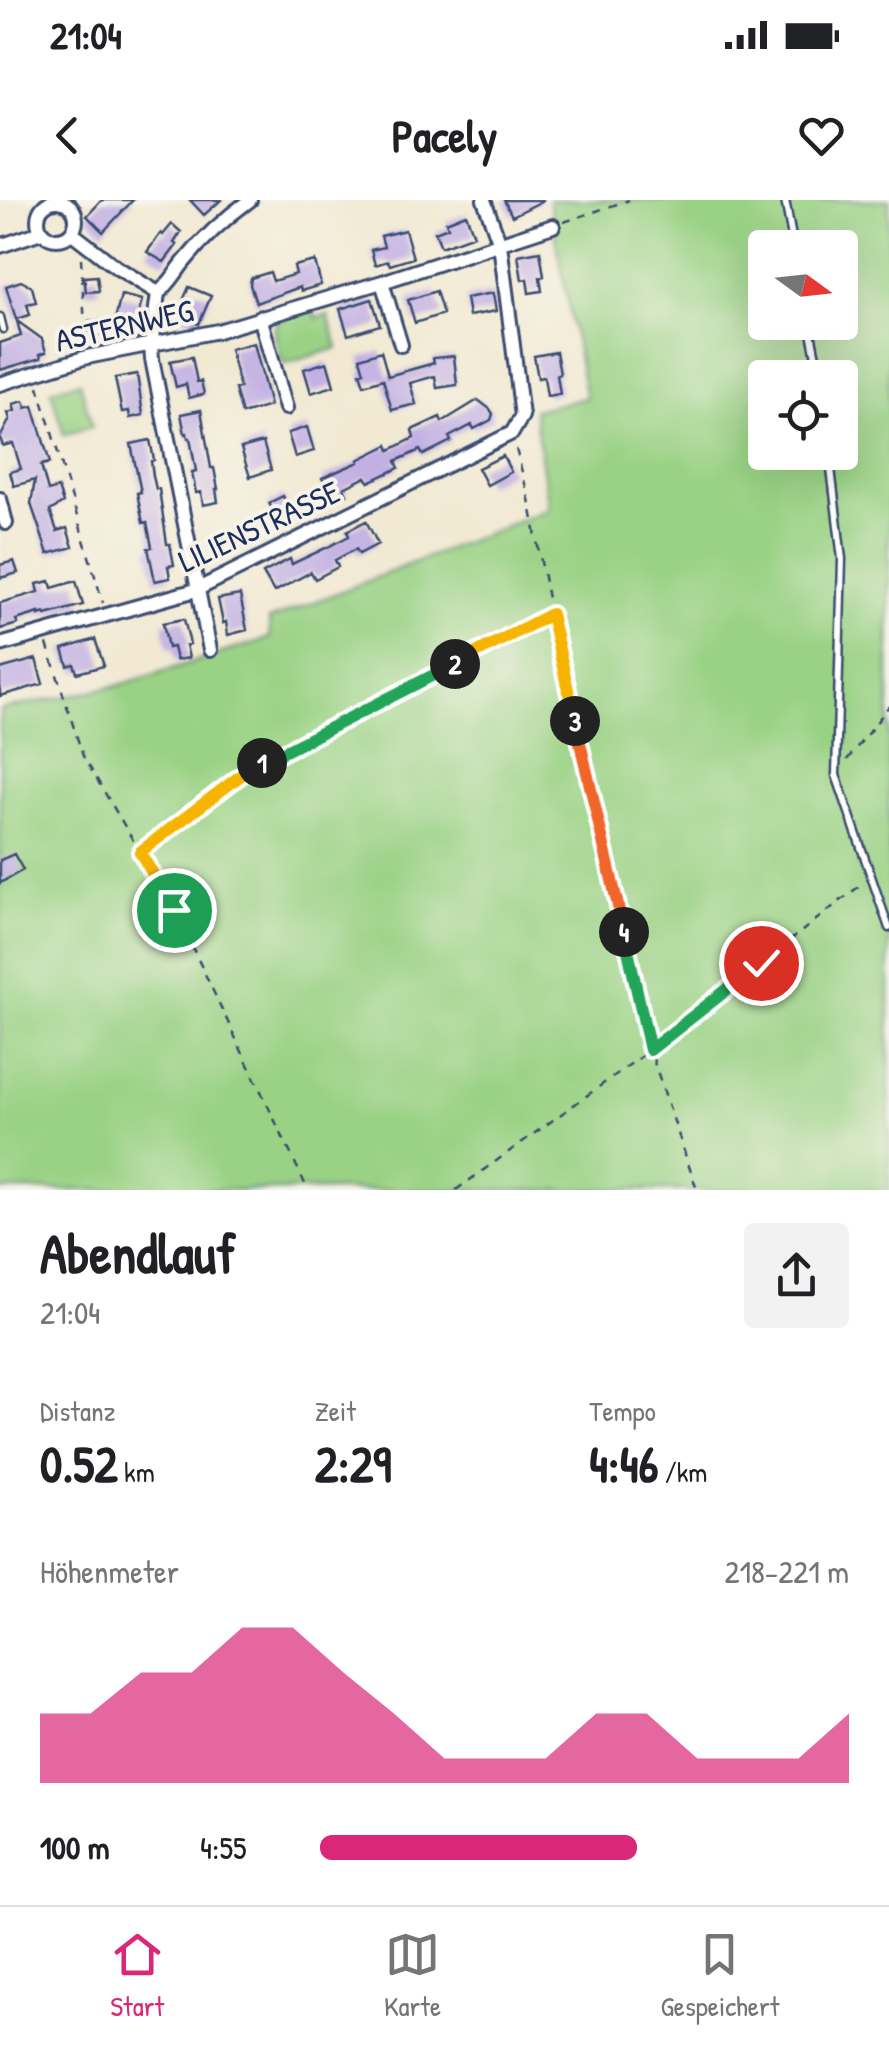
<!DOCTYPE html>
<html lang="de">
<meta charset="utf-8">
<style>
body{margin:0;font-family:"Patrick Hand",sans-serif;background:#f2f2f2;color:#202124;height:100vh;display:flex;flex-direction:column;font-size:38px;white-space:nowrap}
*{box-sizing:border-box;margin:0}
p{font-size:32px;color:#757577}
.icon{flex:none;width:55px;height:55px;fill:none;stroke:currentColor;stroke-width:2;stroke-linecap:round;stroke-linejoin:round}
.map{position:relative;height:990px;overflow:hidden}
.drawer{display:flex;flex-direction:column;background:#fff;flex:1}
.drawer>*{flex:none}
.needle{width:65px;rotate:105deg}
.fabs{position:absolute;left:748px;top:30px;display:grid;gap:20px}
.fabs a{display:grid;place-items:center;width:110px;height:110px;border-radius:10px;background:#fff;box-shadow:0 10px 40px #0002;font-size:50px}
.pin{position:absolute;display:grid;place-items:center;width:85px;height:85px;color:#fff;margin:-42px;border:5px solid #fff;border-radius:50%;box-shadow:0 2px 10px #0007}
.km{position:absolute;width:50px;height:50px;margin:-25px;border-radius:50%;background:#222;color:#fff;font-size:28px;line-height:50px;text-align:center}
.round{display:grid;place-items:center;flex:none;width:105px;height:105px;border-radius:10px;background:#f2f2f2}
.head{display:flex;align-items:center;justify-content:space-between;height:170px;padding:0 40px}
h1{font-size:55px;font-weight:700;line-height:75px}
.figures{display:grid;grid-template-columns:repeat(3,1fr);gap:15px;height:170px;padding:10px 40px}
.figures div{display:grid;align-content:center}
.figures b{font-size:50px;font-weight:700}
.figures small{font-size:28px;font-weight:400}
.figures p{font-size:28px}
.chart{height:280px;padding:20px 40px}
.chart p{display:flex;justify-content:space-between}
.chart svg{width:100%;height:180px;margin-top:10px;fill:#db2777;opacity:.7}
ul{padding:0 40px;list-style:none;font-size:32px}
li{display:grid;grid-template-columns:160px 120px 1fr;align-items:center;height:75px}
li i{height:25px;border-radius:12px;background:#db2777}
.status{display:flex;justify-content:space-between;align-items:center;height:70px;padding:0 50px;background:#fff;direction:ltr}
.status svg{height:28px;fill:currentColor}
header{display:flex;justify-content:space-between;align-items:center;height:130px;padding:0 40px;background:#fff;font-size:45px;font-weight:700}
.tab-bar{display:flex;justify-content:space-around;align-items:center;height:140px;border-top:2px solid #e0e0e0;background:#fff;font-size:28px;color:#757577}
.tab-bar a{display:grid;justify-items:center;gap:5px}
.tab-bar .active{color:#db2777}
.map>svg:first-child{display:block}
.green{fill:#9ad285;stroke:#5a8072;stroke-width:2.5;fill-rule:evenodd}
.building{fill:#c2b0e4}
.lines{fill:none;stroke-linecap:round;stroke-linejoin:round}
.lane-casing{stroke:#3b4b6f;stroke-width:11}
.street-casing{stroke:#3b4b6f;stroke-width:18}
.path{stroke:#3b4b6f;stroke-width:2.5;stroke-dasharray:8 8;stroke-linecap:butt}
.lane{stroke:#fff;stroke-width:6}
.street{stroke:#fff;stroke-width:12}
.split-1-casing{stroke:#fff;stroke-width:20}
.split-2-casing{stroke:#fff;stroke-width:20}
.split-3-casing{stroke:#fff;stroke-width:20}
.split-4-casing{stroke:#fff;stroke-width:20}
.split-5-casing{stroke:#fff;stroke-width:20}
.split-1{stroke:#f5b400;stroke-width:12}
.split-2{stroke:#22a559;stroke-width:12}
.split-3{stroke:#f5b400;stroke-width:12}
.split-4{stroke:#f0652b;stroke-width:12}
.split-5{stroke:#22a559;stroke-width:12}
.labels{text-anchor:middle;dominant-baseline:central;stroke-width:8;stroke-linejoin:round;paint-order:stroke}
.street-label{font-size:32px;fill:#1b2f5e;stroke:#f7f3e8}
</style>
<div class="status"><b>21:04</b><svg viewBox="0 0 49 12"><path d="M0 12V9h3v3zM5 12V6h3v6zM10 12V3h3v9zM15 12V0h3v12zM26 1h20v11H26zM47 4h2v5h-2z"/></svg></div>
<header><svg class="icon" aria-label="back" viewBox="0 0 24 24"><path d="M15 5l-7 7 7 7"/></svg>Pacely<svg class="icon" aria-label="heart" viewBox="0 0 24 24"><path d="M12 20l-8-8c-3-5 5-10 8-4 3-6 11-1 8 4z"/></svg></header>
<div class="map">
<svg width="889" height="990" viewBox="0 0 889 990">
<rect width="100%" height="100%" fill="#f7f3e8"/>
<filter id="ink" filterUnits="userSpaceOnUse"><feTurbulence type="fractalNoise" baseFrequency=".01" numOctaves="2"/><feDisplacementMap in="SourceGraphic" scale="20" xChannelSelector="R" yChannelSelector="G"/><feConvolveMatrix kernelMatrix="1 2 1 2 8 2 1 2 1" color-interpolation-filters="sRGB"/></filter>
<filter id="wash" filterUnits="userSpaceOnUse"><feTurbulence type="fractalNoise" baseFrequency=".0048" numOctaves="4" result="noise"/><feDisplacementMap in="SourceGraphic" scale="40" xChannelSelector="R" yChannelSelector="G"/><feGaussianBlur stdDeviation="2.25" result="paint"/><feColorMatrix in="noise" values="0 0 0 0 0 0 0 0 0 0 0 0 0 0 0 0 0 1.4 0 .05"/><feComposite in="paint" operator="in"/></filter>
<g filter="url(#wash)">
<rect width="100%" height="100%" fill="#f1e9d2"/>
<!-- green -->
<path class="green" d="M 549,0 L 889,0 L 889,990 L 0,990 L 0,510 L 117,486 L 270,438 L 269,420 L 549,309 L 534,210 L 586,198 ZM 765,48 L 840,48 L 840,122 L 765,122 ZM 765,178 L 840,178 L 840,252 L 765,252 Z
M 313,109 L 316,118 L 328,115 L 338,148 L 284,164 C 279,150 271,134 277,120 Z
M 80,182 L 92,227 L 64,235 L 51,190 Z"/>
<g id="blocks">
<!-- building -->
<path class="building" d="M 102,0 L 133,0 L 103,32 L 87,16 Z
M 190,0 L 221,0 L 204,15 Z
M 504,0 L 544,0 L 512,16 Z
M 466,14 L 474,35 L 441,47 L 435,32 L 448,27 L 446,22 Z
M 172,24 L 181,32 L 174,43 L 177,45 L 164,62 L 147,52 L 161,33 L 163,35 Z
M 405,30 L 413,58 L 390,65 L 388,61 L 375,65 L 371,50 L 384,47 L 381,36 Z
M 540,51 L 544,76 L 540,77 L 542,91 L 529,93 L 527,79 L 522,80 L 518,55 Z
M 315,61 L 321,85 L 301,91 L 300,87 L 256,103 L 250,85 L 251,78 L 270,72 L 273,81 L 296,74 L 294,66 Z
M 97,76 L 99,91 L 86,92 L 84,77 Z
M 21,81 L 32,87 L 36,102 L 27,104 L 30,115 L 16,119 L 6,86 Z
M 189,87 L 211,96 L 199,124 L 177,114 Z
M 436,91 L 443,114 L 415,123 L 408,100 Z
M 493,93 L 496,111 L 469,116 L 466,98 Z
M 121,95 L 142,100 L 134,133 L 113,128 Z
M 372,99 L 380,125 L 348,135 L 340,109 Z
M 102,120 L 104,135 L 90,137 L 89,121 Z
M 17,121 L 42,139 L 46,152 L 40,154 L 41,158 L 0,170 L 0,143 L 21,136 Z
M 254,143 L 270,206 L 242,214 L 235,189 L 240,188 L 230,149 Z
M 381,151 L 388,176 L 434,163 L 433,158 L 454,156 L 457,185 L 437,188 L 435,176 L 410,183 L 416,204 L 392,210 L 383,179 L 364,185 L 360,173 L 364,172 L 360,158 Z
M 556,152 L 560,174 L 557,175 L 560,194 L 547,196 L 544,177 L 538,178 L 534,156 Z
M 192,157 L 197,182 L 201,181 L 204,194 L 189,198 L 186,184 L 176,187 L 170,161 Z
M 327,162 L 334,186 L 311,193 L 304,169 Z
M 137,174 L 143,215 L 130,218 L 129,211 L 122,212 L 115,178 Z
M 478,200 L 490,209 L 493,214 L 491,220 L 474,229 L 472,225 L 449,237 L 451,241 L 423,255 L 420,250 L 396,261 L 399,268 L 369,282 L 366,277 L 344,288 L 347,294 L 333,301 L 322,278 L 359,262 L 358,260 L 388,245 L 390,250 L 414,238 L 412,230 L 440,217 L 442,222 Z
M 24,201 L 26,208 L 33,206 L 50,263 L 41,265 L 48,291 L 58,288 L 63,303 L 50,311 L 57,331 L 67,328 L 73,347 L 48,354 L 31,304 L 35,280 L 14,286 L 10,272 L 21,269 L 13,243 L 3,246 L 0,238 L 10,219 L 8,213 L 15,211 L 13,204 Z
M 201,210 L 211,268 L 214,268 L 218,289 L 216,289 L 218,302 L 203,305 L 201,292 L 196,293 L 192,272 L 196,271 L 190,238 L 188,238 L 187,233 L 185,234 L 181,214 Z
M 307,227 L 314,251 L 295,257 L 288,233 Z
M 150,240 L 154,260 L 151,261 L 153,276 L 156,289 L 159,289 L 167,344 L 170,344 L 174,365 L 168,366 L 170,378 L 155,381 L 148,348 L 152,347 L 147,322 L 143,323 L 137,293 L 141,292 L 131,244 Z
M 263,242 L 271,270 L 250,277 L 241,248 Z
M 503,256 L 511,272 L 487,285 L 478,268 Z
M 283,296 L 294,319 L 280,326 L 269,303 Z
M 366,321 L 378,344 L 359,354 L 356,349 L 335,360 L 338,367 L 315,379 L 311,372 L 274,392 L 263,373 L 290,359 L 292,364 L 328,347 L 349,336 L 347,331 Z
M 14,361 L 18,373 L 0,378 L 0,365 Z
M 50,381 L 52,388 L 76,381 L 83,405 L 46,415 L 45,413 L 39,415 L 39,413 L 16,420 L 18,424 L 0,429 L 0,403 L 39,392 L 37,384 Z
M 240,395 L 247,430 L 228,435 L 226,422 L 223,423 L 218,399 Z
M 184,419 L 190,444 L 186,445 L 189,458 L 176,460 L 173,447 L 168,448 L 163,423 Z
M 95,439 L 104,466 L 77,473 L 74,464 L 68,466 L 63,449 Z
M 36,459 L 43,484 L 0,496 L 0,469 Z
M 14,654 L 23,670 L 0,683 L 0,660 Z"/>
</g>
</g>
<g filter="url(#ink)">
<use href="#blocks" fill-opacity="0" stroke="#3b4b6f" stroke-width="2.5"/>
<g class="lines">
<!-- lane casing -->
<g class="lane-casing">
<path id="lane" d="M 785,0 L 794,48
M 0,117 L 3,129
M 809,122 L 820,178
M 829,252 L 842,359 L 836,575 L 889,728"/>
</g>
<!-- street casing -->
<g class="street-casing">
<path id="street" d="M38 20a19 19 0 1 1 38 0a19 19 0 1 1-38 0Z
M 72,33 L 116,67 L 158,93 L 151,146 L 152,159 L 210,450
M 0,46 L 41,32
M 382,82 L 401,145
M 158,93 C 170,84 175,73 184,62 C 204,37 225,18 250,0
M 260,117 L 286,208
M 0,184 L 87,157 L 218,131 L 382,82 L 553,26
M 0,299 L 6,323
M 0,445 L 196,390 L 512,233 L 522,216 L 500,44 L 484,0"/>
</g>
<!-- path -->
<path class="path" d="M 564,22 L 629,0
M 81,58 L 86,145
M 38,186 L 103,403
M 516,249 L 529,299 L 551,414 L 650,850 L 697,990
M 47,444 L 83,556 L 174,709 L 308,990
M 847,560 L 889,506
M 142,652 L 248,570 L 549,415
M 456,990 L 650,850 L 862,684"/>
<!-- lane -->
<use href="#lane" class="lane"/>
<!-- street -->
<use href="#street" class="street"/>
</g>
</g>
<g class="lines" filter="url(#ink)">
<!-- split-1 casing -->
<g class="split-1-casing">
<path id="split-1" d="M 174,710 L 140,652 L 248,570 L 262,563"/>
</g>
<!-- split-2 casing -->
<g class="split-2-casing">
<path id="split-2" d="M 262,563 L 455,464"/>
</g>
<!-- split-3 casing -->
<g class="split-3-casing">
<path id="split-3" d="M 455,464 L 551,414 L 575,521"/>
</g>
<!-- split-4 casing -->
<g class="split-4-casing">
<path id="split-4" d="M 575,521 L 624,732"/>
</g>
<!-- split-5 casing -->
<g class="split-5-casing">
<path id="split-5" d="M 624,732 L 650,850 L 761,763"/>
</g>
<!-- split-1 -->
<use href="#split-1" class="split-1"/>
<!-- split-2 -->
<use href="#split-2" class="split-2"/>
<!-- split-3 -->
<use href="#split-3" class="split-3"/>
<!-- split-4 -->
<use href="#split-4" class="split-4"/>
<!-- split-5 -->
<use href="#split-5" class="split-5"/>
</g>
<g class="labels">
<!-- street labels -->
<g class="street-label">
<text transform="translate(124 125) rotate(-13)">ASTERNWEG</text>
<text transform="translate(259 326) rotate(-25)">LILIENSTRASSE</text>
</g>
</g>
</svg>
<div class="fabs">
<a><svg class="needle" viewBox="-14 -14 28 28"><path d="M0-13l5 13h-10z" fill="#e53935"/><path d="M0 13l5-13h-10z" fill="#757577"/></svg></a>
<a><svg class="icon" aria-label="locate" viewBox="0 0 24 24"><circle cx="12" cy="12" r="6"/><path d="M12 2v4M12 18v4M2 12h4M18 12h4"/></svg></a>
</div>
<div class="pin" style="left:174px;top:710px;background:#1e9e55"><svg class="icon" aria-label="arrive" viewBox="0 0 24 24"><path d="M6 21V4h12l-3 4 3 4H6"/></svg></div>
<div class="pin" style="left:761px;top:763px;background:#d93025"><svg class="icon" aria-label="check" viewBox="0 0 24 24"><path d="M5 12l5 5 9-10"/></svg></div>
<b class="km" style="left:262px;top:563px">1</b>
<b class="km" style="left:455px;top:464px">2</b>
<b class="km" style="left:575px;top:521px">3</b>
<b class="km" style="left:624px;top:732px">4</b>
</div>
<section class="drawer">
<div class="head"><div><h1>Abendlauf</h1><p>21:04</p></div><a class="round"><svg class="icon" aria-label="share" viewBox="0 0 24 24"><path d="M12 15V3M7 8l5-5 5 5M5 13v7h14v-7"/></svg></a></div>
<div class="figures">
<div><p>Distanz</p><b>0.52<small> km</small></b></div>
<div><p>Zeit</p><b>2:29</b></div>
<div><p>Tempo</p><b>4:46<small> /km</small></b></div>
</div>
<div class="chart"><p><span>Höhenmeter</span>218–221 m</p>
<svg viewBox="0 0 160 44" preserveAspectRatio="none"><path d="M0 44V27L10 27L20 17L30 17L40 6L50 6L60 17L70 27L80 38L90 38L100 38L110 27L120 27L130 38L140 38L150 38L160 27V44z"/></svg>
</div>
<ul>
<li><b>100 m</b>4:55<i style="width:60%"></i></li>
</ul>
</section>
<nav class="tab-bar">
<a class="active"><svg class="icon" aria-label="home" viewBox="0 0 24 24"><path d="M3 11l9-7 9 7M6 9v11h12V9"/></svg>Start</a>
<a><svg class="icon" aria-label="map" viewBox="0 0 24 24"><path d="M3 6l6-2 6 2 6-2v14l-6 2-6-2-6 2zM9 4v14M15 6v14"/></svg>Karte</a>
<a><svg class="icon" aria-label="saved" viewBox="0 0 24 24"><path d="M7 4h10v16l-5-4-5 4z"/></svg>Gespeichert</a>
</nav>
